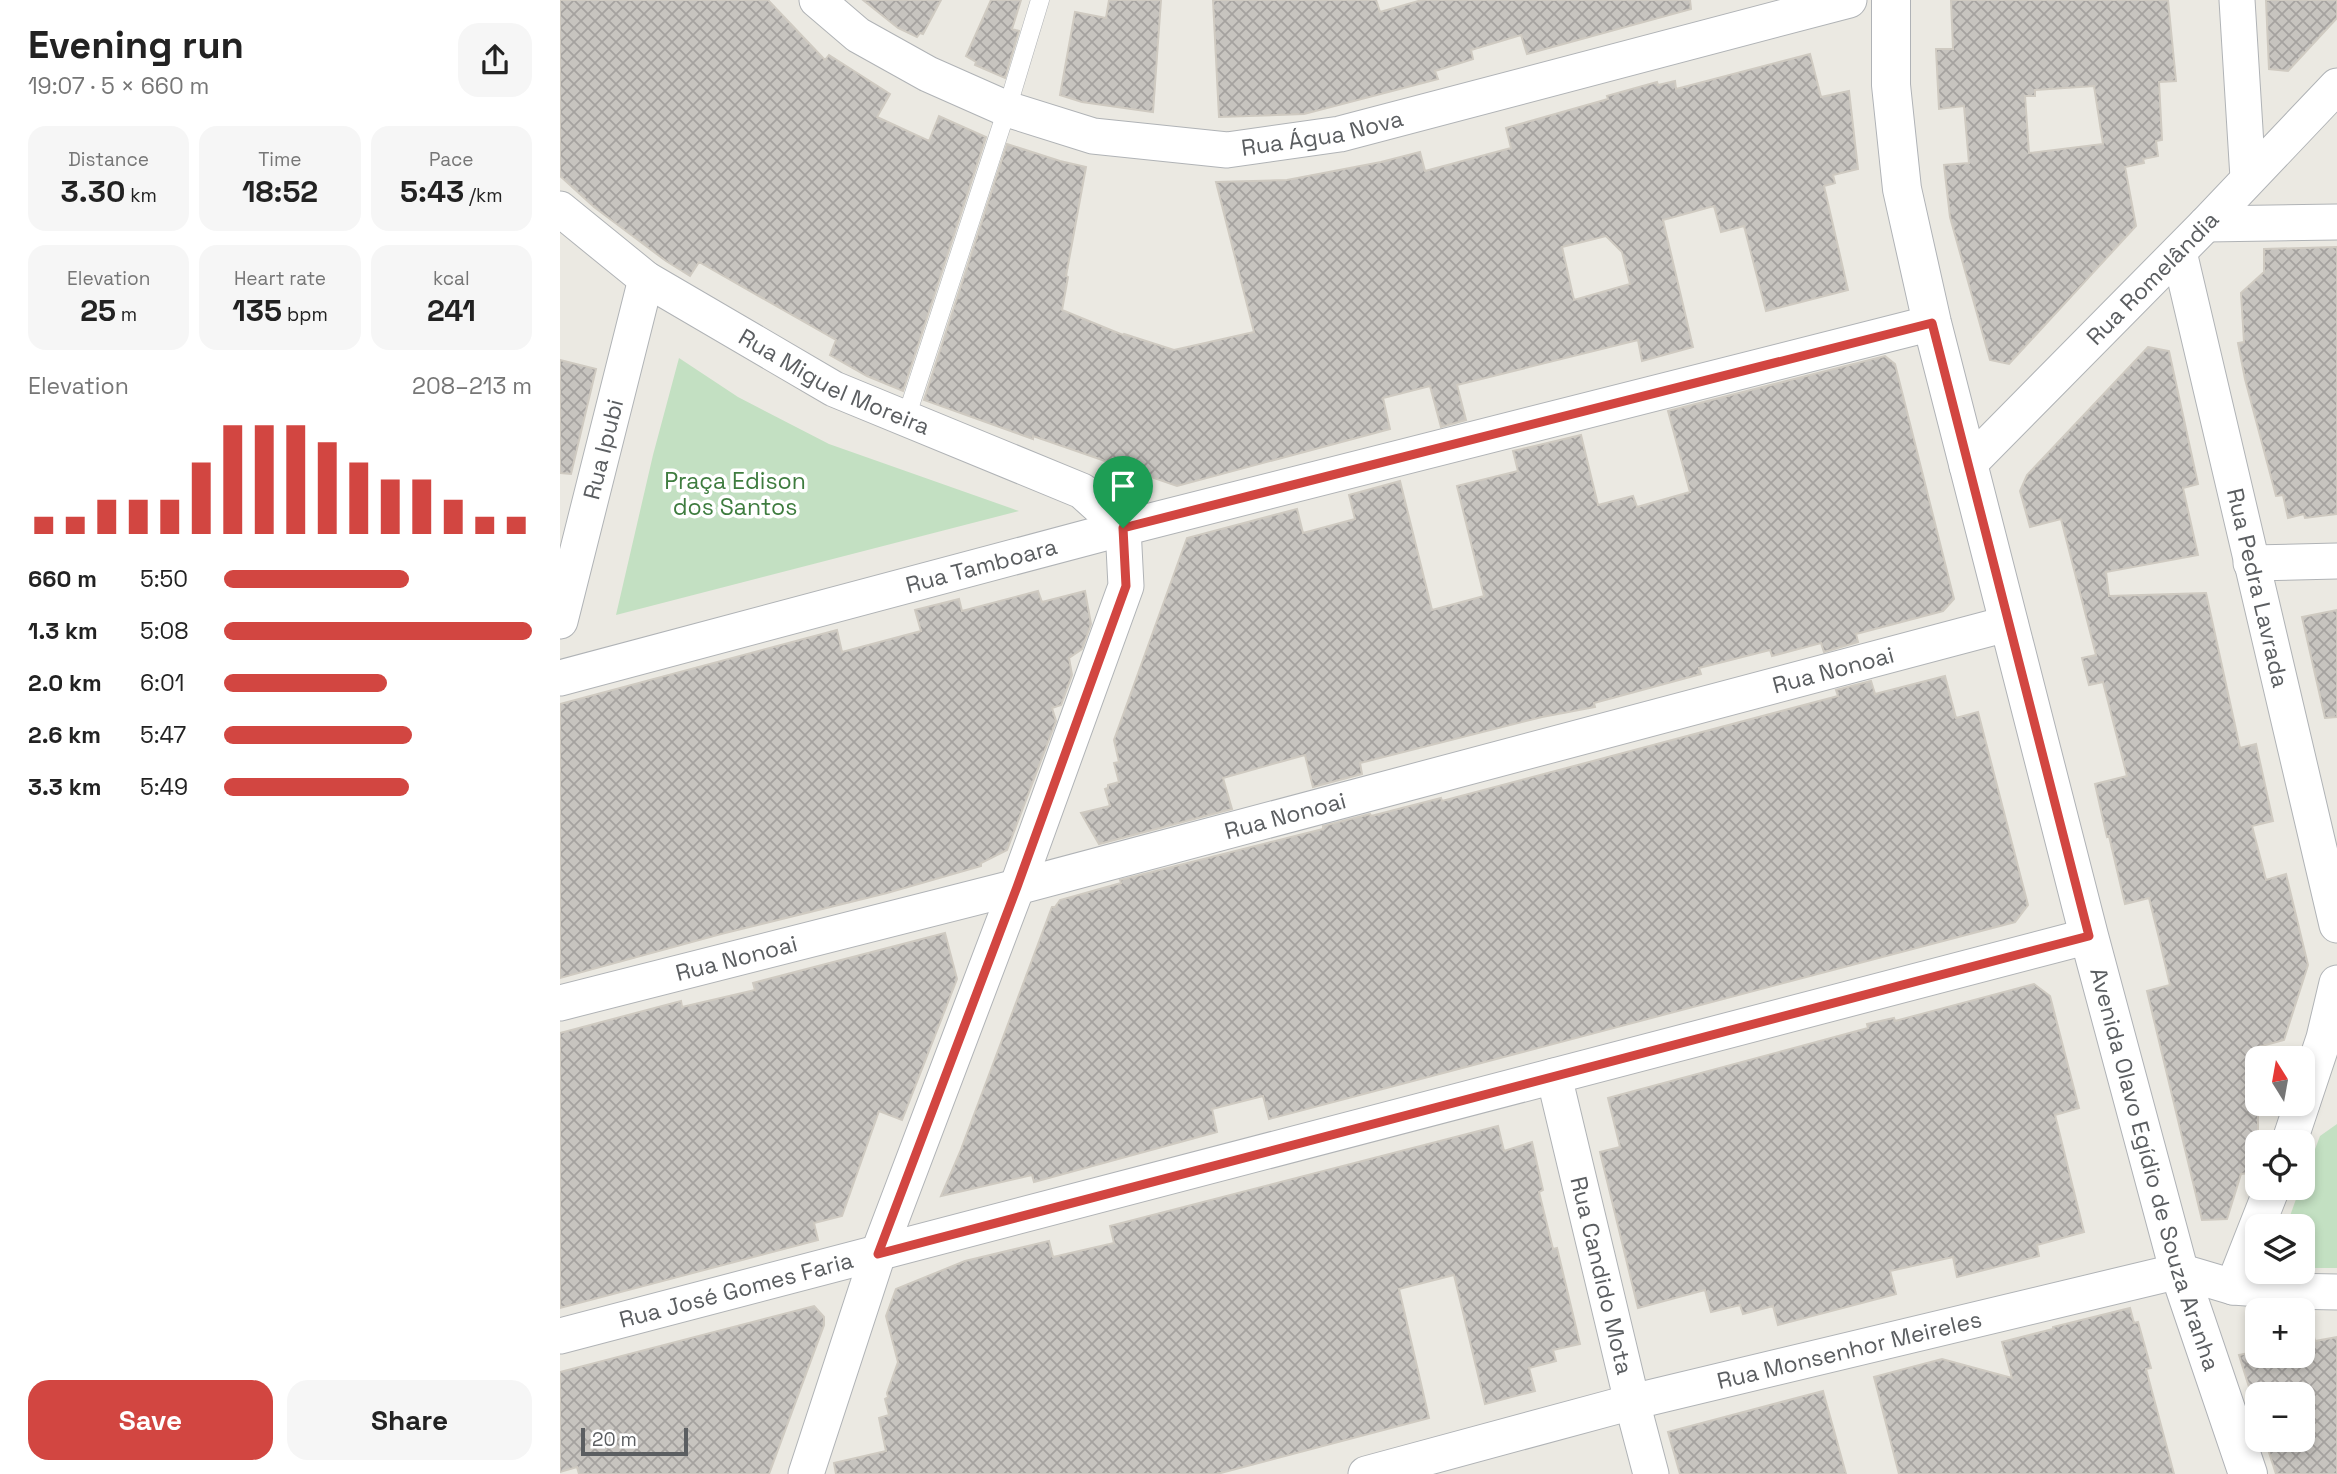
<!DOCTYPE html>
<meta charset="utf-8">
<style>
body{margin:0;font-family:"Space Grotesk",sans-serif;background:#f6f6f6;color:#222;height:100vh;display:flex;flex-direction:column;font-size:26px;white-space:nowrap}
*{box-sizing:border-box;margin:0}
p{font-size:23px;color:#767676}
.icon{flex:none;width:38px;height:38px;fill:none;stroke:currentColor;stroke-width:2;stroke-linecap:round;stroke-linejoin:round}
.map{position:relative;flex:1;overflow:hidden}
.drawer{display:flex;flex-direction:column;background:#fff;width:560px}
.drawer>*{flex:none}
.needle{width:46px;rotate:349deg}
.buttons{position:absolute;left:1685px;top:1046px;display:grid;gap:14px}
.buttons a{display:grid;place-items:center;width:70px;height:70px;border-radius:14px;background:#fff;box-shadow:0 4px 10px #0003;font-size:35px}
.scale{position:absolute;left:21px;bottom:18px;width:107px;box-sizing:border-box;padding-left:7px;border:4px solid #5b5e61;border-top:0;font-size:19px;line-height:24px;white-space:nowrap;color:#5b5e61;-webkit-text-stroke:5px #fff;paint-order:stroke}
.pin{position:absolute;display:grid;place-items:center;width:60px;height:60px;color:#fff;margin:-72px -30px;border-radius:50% 50% 50% 0;rotate:-45deg;box-shadow:0 0 7px #0007}
.pin .icon{rotate:45deg}
.round{display:grid;place-items:center;flex:none;width:74px;height:74px;border-radius:21px;background:#f6f6f6}
.headline{display:flex;align-items:center;justify-content:space-between;height:119px;padding:0 28px}
h1{font-size:38px;font-weight:600;line-height:52px}
.stats{display:grid;grid-template-columns:repeat(3,1fr);gap:10px;height:119px;padding:7px 28px}
.stats div{display:grid;align-content:center;border-radius:18px;background:#f6f6f6;text-align:center}
.stats b{font-size:30px;font-weight:600}
.stats small{font-size:19px;font-weight:400}
.stats p{font-size:19px}
.chart{height:196px;padding:14px 28px}
.chart p{display:flex;justify-content:space-between}
.chart svg{width:100%;height:126px;margin-top:7px;stroke:#d24641;stroke-width:6}
.cta{display:flex;gap:14px;margin-top:auto;padding:14px 28px}
.cta a{flex:1;height:80px;border-radius:21px;background:#d24641;color:#fff;font-size:28px;font-weight:600;line-height:80px;text-align:center}
.cta a+a{background:#f6f6f6;color:#222}
ul{padding:0 28px;list-style:none;font-size:23px}
li{display:grid;grid-template-columns:112px 84px 1fr;align-items:center;height:52px}
li i{height:18px;border-radius:9px;background:#d24641}
main{display:flex;flex:1;min-height:0}
.map>svg:first-child{display:block}
.park{fill:#c3e0c2}
.building{fill:url(#building-cross-hatch);stroke:#cfcac1;stroke-width:2;fill-rule:evenodd}
.lines{fill:none;stroke-linecap:round;stroke-linejoin:round}
.lane-casing{stroke:#b0b3b6;stroke-width:19}
.street-casing{stroke:#b0b3b6;stroke-width:37}
.secondary-casing{stroke:#afb2b6;stroke-width:40}
.lane{stroke:#fff;stroke-width:18}
.street{stroke:#fff;stroke-width:35}
.secondary{stroke:#fff;stroke-width:38}
.route-casing{stroke:#fff;stroke-width:14}
.route{stroke:#d24641;stroke-width:9}
.labels{text-anchor:middle;dominant-baseline:central;stroke-width:7;stroke-linejoin:round;paint-order:stroke}
.street-label{font-size:23px;fill:#5b5e61;stroke:#fff}
.park-label{font-size:23px;fill:#3e7c3f;stroke:#fff}
</style>
<main>
<section class="drawer">
<div class="headline"><div><h1>Evening run</h1><p>19:07 · 5 × 660 m</p></div><a class="round"><svg class="icon" aria-label="share" viewBox="0 0 24 24"><path d="M12 15V3M7 8l5-5 5 5M5 13v7h14v-7"/></svg></a></div>
<div class="stats">
<div><p>Distance</p><b>3.30<small> km</small></b></div>
<div><p>Time</p><b>18:52</b></div>
<div><p>Pace</p><b>5:43<small> /km</small></b></div>
</div>
<div class="stats">
<div><p>Elevation</p><b>25<small> m</small></b></div>
<div><p>Heart rate</p><b>135<small> bpm</small></b></div>
<div><p>kcal</p><b>241</b></div>
</div>
<div class="chart"><p><span>Elevation</span>208–213 m</p>
<svg viewBox="0 0 160 44" preserveAspectRatio="none"><path d="M5 44V38M15 44V38M25 44V32M35 44V32M45 44V32M55 44V19M65 44V6M75 44V6M85 44V6M95 44V12M105 44V19M115 44V25M125 44V25M135 44V32M145 44V38M155 44V38"/></svg>
</div>
<ul>
<li><b>660 m</b>5:50<i style="width:60%"></i></li>
<li><b>1.3 km</b>5:08<i style="width:100%"></i></li>
<li><b>2.0 km</b>6:01<i style="width:53%"></i></li>
<li><b>2.6 km</b>5:47<i style="width:61%"></i></li>
<li><b>3.3 km</b>5:49<i style="width:60%"></i></li>
</ul>
<div class="cta"><a>Save</a><a>Share</a></div>
</section>
<div class="map">
<svg width="1777" height="1474" viewBox="0 0 1777 1474">
<defs>
<pattern id="building-cross-hatch" width="8" height="8" patternUnits="userSpaceOnUse" patternTransform="scale(1.75)"><rect width="8" height="8" fill="#c7c4bf"/><path d="M0 0l8 8M0 8l8-8" fill="none" stroke="#a5a29f"/></pattern>
</defs>
<rect width="100%" height="100%" fill="#ebe9e2"/>
<!-- park -->
<path class="park" d="M 119,358 L 178,397 L 269,444 L 459,511 L 56,615 L 93,455 Z
M 1777,1124 L 1777,1268 L 1743,1268 L 1743,1227 L 1726,1227 L 1740,1188 L 1743,1188 L 1743,1181 L 1760,1136 Z"/>
<!-- building -->
<path class="building" d="M 0,0 L 208,0 L 265,60 L 269,55 L 330,94 L 317,117 L 369,141 L 379,116 L 426,137 L 343,391 L 307,376 L 270,355 L 276,340 L 139,262 L 130,276 L 106,261 L 34,207 L 0,176 Z
M 303,0 L 381,0 L 363,34 L 360,33 L 357,37 L 338,28 Z
M 431,0 L 461,0 L 452,29 L 459,31 L 445,78 L 415,65 L 416,62 L 406,56 Z
M 549,0 L 601,0 L 593,112 L 522,102 L 500,95 L 515,12 L 546,18 Z
M 653,0 L 816,0 L 820,12 L 862,0 L 1130,0 L 1131,9 L 967,54 L 961,35 L 911,50 L 913,59 L 875,71 L 878,79 L 744,114 L 659,117 Z
M 1391,0 L 1608,0 L 1616,81 L 1599,82 L 1602,140 L 1596,141 L 1598,156 L 1583,159 L 1584,163 L 1565,167 L 1576,226 L 1449,364 L 1430,360 L 1390,217 L 1384,165 L 1409,163 L 1404,106 L 1379,109 L 1376,49 L 1393,49 ZM 1534,86 L 1543,144 L 1469,153 L 1465,96 L 1475,96 L 1475,90 Z
M 1706,0 L 1777,0 L 1777,18 L 1728,71 L 1709,69 Z
M 1250,54 L 1261,97 L 1289,91 L 1298,169 L 1273,175 L 1275,183 L 1264,186 L 1288,290 L 1206,311 L 1184,226 L 1161,232 L 1154,206 L 1103,220 L 1133,347 L 1082,361 L 1078,340 L 897,385 L 906,420 L 881,427 L 870,386 L 823,398 L 830,429 L 617,486 L 473,436 L 473,439 L 364,400 L 447,144 L 500,161 L 526,167 L 506,276 L 508,277 L 502,310 L 563,335 L 564,334 L 614,350 L 694,332 L 656,182 L 727,180 L 821,162 L 860,152 L 865,171 L 951,148 L 946,128 L 1048,99 L 1047,96 L 1097,82 L 1098,85 L 1115,81 L 1116,89 ZM 1046,236 L 1062,252 L 1070,284 L 1014,300 L 1002,247 Z
M 1777,247 L 1777,514 L 1745,518 L 1744,514 L 1728,518 L 1723,495 L 1716,496 L 1685,379 L 1678,343 L 1684,342 L 1681,293 L 1704,272 L 1704,249 Z
M 1588,347 L 1609,351 L 1638,484 L 1623,488 L 1638,555 L 1546,572 L 1549,596 L 1646,593 L 1680,748 L 1696,744 L 1713,821 L 1692,826 L 1706,880 L 1726,874 L 1748,965 L 1724,1040 L 1698,1047 L 1698,1172 L 1681,1174 L 1667,1219 L 1642,1220 L 1587,991 L 1610,985 L 1599,938 L 1589,898 L 1565,904 L 1549,836 L 1547,837 L 1535,784 L 1567,776 L 1543,682 L 1529,685 L 1522,658 L 1536,655 L 1501,519 L 1470,527 L 1460,491 L 1467,475 Z
M 1325,356 L 1335,364 L 1394,599 L 1383,611 L 1296,634 L 1298,642 L 1264,652 L 1261,643 L 1212,656 L 1210,650 L 1139,668 L 1141,674 L 1034,703 L 1035,707 L 982,717 L 800,763 L 802,774 L 753,787 L 745,755 L 663,778 L 672,809 L 539,844 L 521,813 L 550,806 L 545,789 L 548,788 L 548,785 L 559,782 L 554,763 L 559,762 L 554,740 L 627,538 L 737,509 L 743,533 L 795,519 L 789,495 L 840,481 L 872,610 L 924,596 L 897,486 L 958,471 L 953,451 L 1021,435 L 1038,505 L 1073,496 L 1077,507 L 1130,492 L 1108,411 Z
M 0,360 L 36,369 L 11,474 L 0,473 Z
M 478,591 L 482,602 L 525,591 L 531,624 L 522,649 L 509,658 L 512,675 L 501,705 L 492,708 L 496,721 L 447,850 L 421,863 L 421,866 L 327,893 L 161,934 L 0,978 L 0,704 L 277,630 L 282,652 L 361,631 L 355,610 L 399,599 L 402,611 Z
M 1777,610 L 1777,717 L 1765,718 L 1742,617 Z
M 1385,676 L 1396,718 L 1418,712 L 1468,905 L 1455,922 L 709,1119 L 703,1096 L 652,1109 L 657,1132 L 474,1182 L 472,1175 L 381,1196 L 400,1152 L 492,907 L 495,907 L 500,900 L 561,883 L 560,880 L 763,829 L 763,826 L 810,814 L 811,816 L 881,798 L 882,801 L 1278,696 L 1276,690 L 1311,681 L 1315,694 Z
M 385,933 L 397,979 L 342,1120 L 319,1111 L 282,1216 L 254,1223 L 258,1240 L 0,1308 L 0,1033 L 121,1001 L 122,1007 L 195,990 L 193,983 Z
M 1474,984 L 1490,996 L 1519,1108 L 1495,1115 L 1524,1232 L 1477,1245 L 1479,1256 L 1397,1277 L 1393,1257 L 1330,1271 L 1336,1294 L 1218,1325 L 1213,1306 L 1183,1314 L 1180,1305 L 1151,1312 L 1145,1290 L 1078,1308 L 1040,1152 L 1060,1147 L 1048,1098 L 1308,1028 L 1307,1024 L 1334,1018 L 1335,1021 Z
M 938,1126 L 944,1151 L 972,1142 L 983,1190 L 979,1192 L 993,1249 L 997,1248 L 1020,1344 L 993,1350 L 996,1361 L 969,1368 L 975,1391 L 925,1404 L 894,1275 L 839,1289 L 869,1418 L 657,1474 L 276,1474 L 274,1463 L 326,1451 L 319,1418 L 329,1415 L 325,1399 L 328,1397 L 327,1393 L 338,1362 L 326,1316 L 336,1289 L 405,1261 L 489,1241 L 493,1257 L 554,1243 L 550,1226 Z
M 254,1306 L 264,1317 L 264,1325 L 209,1474 L 19,1474 L 17,1467 L 0,1472 L 0,1372 Z
M 1570,1308 L 1574,1323 L 1578,1322 L 1591,1368 L 1586,1369 L 1614,1474 L 1339,1474 L 1314,1377 L 1382,1359 L 1452,1378 L 1442,1342 L 1493,1329 L 1493,1327 Z
M 1754,1337 L 1755,1341 L 1777,1337 L 1777,1474 L 1716,1474 L 1705,1440 L 1743,1440 L 1743,1395 L 1698,1395 L 1698,1416 L 1679,1355 L 1698,1351 L 1698,1356 L 1743,1356 L 1743,1340 Z
M 1263,1391 L 1286,1474 L 1120,1474 L 1108,1432 Z"/>
<g class="lines">
<!-- lane casing -->
<g class="lane-casing">
<path id="lane" d="M 346,418 L 447,109 L 480,0"/>
</g>
<!-- street casing -->
<g class="street-casing">
<g id="street">
<path id="s1" d="M 257,0 L 298,35 L 368,74 L 447,109 L 533,136 L 667,150 L 780,134 L 1289,0"/>
<path d="M 1677,0 L 1688,178"/>
<path id="s2" d="M 0,209 L 86,279 L 274,389 L 522,491 L 563,528"/>
<path d="M 1646,224 L 1777,222"/>
<path id="s3" d="M 1619,252 L 1777,925"/>
<path id="s4" d="M 1407,466 L 1646,224 L 1777,86"/>
<path d="M 1691,563 L 1777,561"/>
<path id="s5" d="M 0,621 L 86,279"/>
<path id="s6" d="M 0,678 L 563,528 L 1372,323"/>
<path id="s7" d="M 0,1003 L 457,887 L 1450,623"/>
<path id="s8" d="M 994,1076 L 1072,1402 L 1091,1474"/>
<path d="M 1743,1101 L 1764,1038 L 1777,983"/>
<path d="M 1729,1143 L 1742,1104"/>
<path d="M 1673,1287 L 1712,1188"/>
<path id="s9" d="M 0,1336 L 1529,936"/>
<path d="M 246,1474 L 318,1254 L 457,887 L 566,586 L 563,528"/>
<path id="s10" d="M 806,1474 L 1072,1402 L 1619,1271 L 1673,1287 L 1727,1291 L 1777,1292"/>
</g>
</g>
<!-- secondary casing -->
<g class="secondary-casing">
<g id="secondary">
<path id="s11" d="M 1331,0 L 1331,85 L 1342,189 L 1372,323 L 1529,936 L 1619,1271 L 1688,1474"/>
</g>
</g>
<!-- lane -->
<use href="#lane" class="lane"/>
<!-- street -->
<use href="#street" class="street"/>
<!-- secondary -->
<use href="#secondary" class="secondary"/>
</g>
<g class="lines">
<!-- route casing -->
<g class="route-casing">
<path id="route" d="M 1372,323 L 1529,936 L 318,1254 L 457,887 L 566,586 L 563,528 Z"/>
</g>
<!-- route -->
<use href="#route" class="route"/>
</g>
<g class="labels">
<!-- street labels -->
<g class="street-label">
<text stroke="none"><textPath href="#s1" startOffset="542">Rua Água Nova</textPath></text>
<text stroke="none"><textPath href="#s4" startOffset="264">Rua Romelândia</textPath></text>
<text stroke="none"><textPath href="#s2" startOffset="326">Rua Miguel Moreira</textPath></text>
<text stroke="none"><textPath href="#s5" startOffset="177">Rua Ipubi</textPath></text>
<text stroke="none"><textPath href="#s6" startOffset="436">Rua Tamboara</textPath></text>
<text stroke="none"><textPath href="#s3" startOffset="345">Rua Pedra Lavrada</textPath></text>
<text stroke="none"><textPath href="#s7" startOffset="1316">Rua Nonoai</textPath></text>
<text stroke="none"><textPath href="#s7" startOffset="749">Rua Nonoai</textPath></text>
<text stroke="none"><textPath href="#s7" startOffset="182">Rua Nonoai</textPath></text>
<text stroke="none"><textPath href="#s11" startOffset="1202">Avenida Olavo Egídio de Souza Aranha</textPath></text>
<text stroke="none"><textPath href="#s8" startOffset="205">Rua Candido Mota</textPath></text>
<text stroke="none"><textPath href="#s9" startOffset="182">Rua José Gomes Faria</textPath></text>
<text stroke="none"><textPath href="#s10" startOffset="499">Rua Monsenhor Meireles</textPath></text>
</g>
<!-- park labels -->
<g class="park-label">
<text x="175" y="481">Praça Edison<tspan x="175" dy="26">dos Santos</tspan></text>
</g>
</g>
</svg>
<div class="buttons">
<a><svg class="needle" viewBox="-14 -14 28 28"><path d="M0-13l5 13h-10z" fill="#e53935"/><path d="M0 13l5-13h-10z" fill="#767676"/></svg></a>
<a><svg class="icon" aria-label="locate" viewBox="0 0 24 24"><circle cx="12" cy="12" r="6"/><path d="M12 2v4M12 18v4M2 12h4M18 12h4"/></svg></a>
<a><svg class="icon" aria-label="layers" viewBox="0 0 24 24"><path d="M12 4l9 5-9 5-9-5zM3 14l9 5 9-5"/></svg></a>
<a>+</a>
<a>−</a>
</div>
<div class="scale">20 m</div>
<div class="pin" style="left:563px;top:528px;background:#1e9e55"><svg class="icon" aria-label="arrive" viewBox="0 0 24 24"><path d="M6 21V4h12l-3 4 3 4H6"/></svg></div>
</div>
</main>
